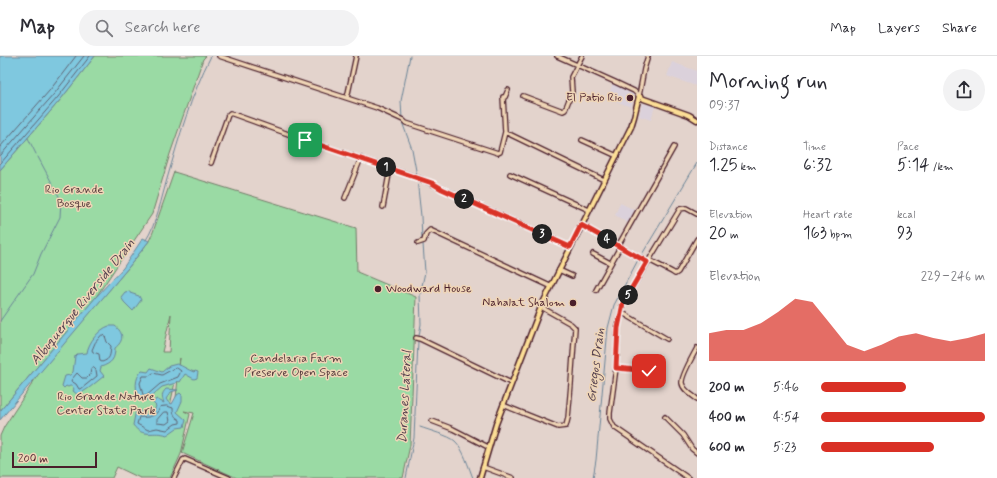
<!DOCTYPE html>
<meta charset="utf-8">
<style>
body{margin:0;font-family:Mynerve,sans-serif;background:#f2f2f3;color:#2b2b33;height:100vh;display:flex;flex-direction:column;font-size:15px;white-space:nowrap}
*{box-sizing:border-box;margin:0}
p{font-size:13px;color:#7c7c81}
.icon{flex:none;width:22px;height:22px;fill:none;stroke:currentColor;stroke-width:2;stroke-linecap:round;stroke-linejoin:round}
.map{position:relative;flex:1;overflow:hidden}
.side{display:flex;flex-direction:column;background:#fff;width:300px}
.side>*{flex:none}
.scale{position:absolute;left:12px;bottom:10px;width:85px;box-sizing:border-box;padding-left:4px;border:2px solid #4a1f2b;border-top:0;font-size:11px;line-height:14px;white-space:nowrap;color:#4a1f2b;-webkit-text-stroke:3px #efd5b6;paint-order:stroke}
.pin{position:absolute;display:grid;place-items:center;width:34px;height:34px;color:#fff;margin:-17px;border-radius:8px;box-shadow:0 2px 6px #0006}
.km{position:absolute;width:20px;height:20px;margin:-10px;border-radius:50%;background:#222;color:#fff;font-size:11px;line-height:20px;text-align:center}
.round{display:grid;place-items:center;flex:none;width:42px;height:42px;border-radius:21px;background:#f2f2f3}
.head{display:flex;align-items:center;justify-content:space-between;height:68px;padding:0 12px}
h1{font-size:22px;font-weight:600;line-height:30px}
.figures{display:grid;grid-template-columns:repeat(3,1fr);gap:6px;height:68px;padding:4px 12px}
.figures div{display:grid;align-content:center}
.figures b{font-size:17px;font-weight:600}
.figures small{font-size:11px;font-weight:400}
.figures p{font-size:11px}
.chart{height:112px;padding:8px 12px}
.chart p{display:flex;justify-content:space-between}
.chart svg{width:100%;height:72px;margin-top:4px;fill:#d93025;opacity:.7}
ul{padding:0 12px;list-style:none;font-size:13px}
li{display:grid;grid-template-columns:64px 48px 1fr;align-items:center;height:30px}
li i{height:10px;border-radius:5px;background:#d93025}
header{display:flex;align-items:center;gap:24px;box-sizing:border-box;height:56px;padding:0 20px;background:#fff;border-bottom:1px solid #e1e1e2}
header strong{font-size:19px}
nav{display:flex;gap:22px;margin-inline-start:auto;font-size:14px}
.search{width:280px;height:36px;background:#f2f2f3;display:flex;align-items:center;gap:10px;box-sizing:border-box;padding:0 14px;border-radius:22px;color:#7c7c81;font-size:15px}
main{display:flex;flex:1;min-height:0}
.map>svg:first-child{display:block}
.built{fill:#dbd1db}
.green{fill:#9adaa4;stroke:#727c68;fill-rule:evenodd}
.water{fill:#7fc8df;stroke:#6a8497}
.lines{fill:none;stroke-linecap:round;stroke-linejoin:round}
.shore{stroke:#5f6373;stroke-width:1}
.stream{stroke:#6a8497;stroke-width:1}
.minor-casing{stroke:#4a1f2b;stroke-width:6}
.major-casing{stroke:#4a1f2b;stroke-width:7}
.minor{stroke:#efd5b6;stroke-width:3.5}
.major{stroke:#fcde96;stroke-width:4}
.route-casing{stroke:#fff;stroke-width:8}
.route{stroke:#d93025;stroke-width:5}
.poi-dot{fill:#4a1f2b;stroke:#efd5b6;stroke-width:1.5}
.labels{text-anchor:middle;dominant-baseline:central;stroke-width:3;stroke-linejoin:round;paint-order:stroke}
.poi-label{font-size:12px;fill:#4a1f2b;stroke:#efd5b6;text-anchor:end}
.park-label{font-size:12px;fill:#563b3d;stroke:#efd5b6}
.water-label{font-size:13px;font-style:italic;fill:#55414f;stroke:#efd5b6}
</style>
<header>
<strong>Map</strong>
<div class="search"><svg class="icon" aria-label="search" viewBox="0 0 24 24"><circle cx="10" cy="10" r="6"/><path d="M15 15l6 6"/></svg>Search here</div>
<nav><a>Map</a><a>Layers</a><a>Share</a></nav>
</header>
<main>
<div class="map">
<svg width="697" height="422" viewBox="0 0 697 422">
<rect width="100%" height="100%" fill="#e3d3cc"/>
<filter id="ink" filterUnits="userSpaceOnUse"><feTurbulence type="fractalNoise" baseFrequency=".025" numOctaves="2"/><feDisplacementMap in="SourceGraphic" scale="8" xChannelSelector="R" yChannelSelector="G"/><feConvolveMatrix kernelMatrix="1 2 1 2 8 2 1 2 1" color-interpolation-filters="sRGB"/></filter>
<g filter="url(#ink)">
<!-- built -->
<path class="built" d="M 672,6 L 697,15 L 696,30 L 667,20 Z
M 613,26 L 634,39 L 631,51 L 608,42 Z
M 642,47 L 655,50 L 651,64 L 639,60 Z
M 620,147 L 635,154 L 628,167 L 615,159 Z"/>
<!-- green -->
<path class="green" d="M 95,0 L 206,0 L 203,3 L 170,98 L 152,158 L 96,241 L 0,355 L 0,114 L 61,43 Z
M 174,116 L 356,172 L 357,216 L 416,241 L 410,389 L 403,422 L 237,422 L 182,397 L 194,357 L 184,355 L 190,358 L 181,398 L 170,422 L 140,422 L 117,411 L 112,422 L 0,422 L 0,380 L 4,371 L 41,314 L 128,212 L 149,185 L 153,176 ZM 171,258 L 169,296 L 162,296 ZM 180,302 L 175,352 L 170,350 Z"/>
<!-- water -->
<path class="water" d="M 0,0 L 95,0 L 61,43 L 0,114 Z
M 143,182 L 149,185 L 128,212 L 0,364 L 0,355 L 96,241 L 123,212 Z
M 130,235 L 130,237 L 139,240 L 141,244 L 133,255 L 124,246 L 121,241 L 125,236 Z
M 109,270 L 115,270 C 124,277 124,285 115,292 C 115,303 112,307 101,311 L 100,315 L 104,320 L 89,332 L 78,339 L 73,335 L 74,333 L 72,330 L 70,330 L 68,331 L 66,330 L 64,332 L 62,330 L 65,320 L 70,319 L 73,316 L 75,300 L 77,298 L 87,297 C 88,287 99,273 109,270 Z
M 177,308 C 183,310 188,314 194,316 L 195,315 L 198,316 L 197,322 L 194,323 L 185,318 L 180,326 L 178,325 L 176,327 L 162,331 L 147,344 L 140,343 C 135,335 134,322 142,315 L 148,316 L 151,312 L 162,316 L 169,310 Z
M 166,333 L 178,334 L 171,336 L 166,343 L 168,346 L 172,348 L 177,339 L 180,337 L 182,339 L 182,345 L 177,356 L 186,364 L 184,371 L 177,372 L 167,379 C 154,374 143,383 133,369 L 136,354 C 140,353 142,358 147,358 L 150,355 L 154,356 L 156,350 L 153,347 L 156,343 L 164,347 C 162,341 161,338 166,333 Z"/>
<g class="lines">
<!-- shore -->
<path class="shore" d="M 0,91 L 50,34 L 76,0
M 0,100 L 54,38 L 84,0
M 0,108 L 58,41 L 90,0
M 102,279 L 105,280 L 107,286 L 111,290 C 110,299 111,303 102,306 L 100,305 L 99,298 L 93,296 L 92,294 L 95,287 Z
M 94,312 L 96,314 L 97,320 L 81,333 L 79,333 L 76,328 L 71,325 L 72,323 L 77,317 L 82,322 L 87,322 L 90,319 L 91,313 Z
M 177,312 L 181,315 L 178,321 L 160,328 L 146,340 L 143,339 L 140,327 L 143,320 L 149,320 L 153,317 L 162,319 L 171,314 Z
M 167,350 L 173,352 C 173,359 175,361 180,364 L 180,367 L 175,368 L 167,374 L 157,372 L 148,374 L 137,368 L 139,361 C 148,362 157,361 160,351 Z
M 164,356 L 168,356 L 170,365 L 166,368 L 157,367 L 157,364 Z"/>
<!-- stream -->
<path class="stream" d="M 402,63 L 401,45 L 410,0
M 402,66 L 412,93 L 417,120
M 28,82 L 36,98
M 417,123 L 421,160 L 422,184
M 146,184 C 156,169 162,141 167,123 C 179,82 191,39 211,0
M 641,200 L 697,107
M 0,265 L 33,218 L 41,198 L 60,161 L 61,144 L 38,101
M 419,280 L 421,268 L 420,239 L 425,216 L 423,188
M 420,371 C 428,374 450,380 455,385 C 463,392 469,412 473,422
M 406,422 L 414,382 L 418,285
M 593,422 L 596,404 L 608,272 L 614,249 L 638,204"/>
<!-- minor casing -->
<g class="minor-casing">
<path id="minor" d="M 219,0 L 377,52 L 403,64 L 406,67 L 498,97 L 500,96 L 505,76 L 604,124
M 557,0 L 615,26 L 634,35 L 639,40
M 523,40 L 563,55 L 565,54 L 572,36 L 571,21 L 582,0
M 639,40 L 644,13 L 648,0
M 347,42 L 356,0
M 505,76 L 503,41 L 505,41 L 508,34
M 582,84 L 617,100
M 211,107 L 228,59 L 230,57 L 305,84 L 419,122 L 570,191
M 510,118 L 589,154
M 345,142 L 361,102
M 383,151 L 390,113
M 581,169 L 647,206
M 418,187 L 424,185 L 426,178 L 430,174 L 550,230
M 618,190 L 674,91
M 593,198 L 610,207
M 649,204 L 672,216 L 675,218 L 678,216 L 697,183
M 559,214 L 572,220
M 596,234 L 620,191
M 621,256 L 667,283
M 416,282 L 420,283 L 511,327
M 697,292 C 693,300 681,320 682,327 C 683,334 692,339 697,343
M 616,312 L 649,315
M 503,349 L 558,371 L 566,370 L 568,362 L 571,328 L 575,272 L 571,268 L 541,251
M 665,361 L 683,379 L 692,393 L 697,397
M 432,365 L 453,373 L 488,391
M 483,411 L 513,422
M 174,422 L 183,404 L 185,403 L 229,422
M 688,422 L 614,371 L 610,363 L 610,357 L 616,312 L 618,271 L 623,247 L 680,153 L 686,152 L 697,158"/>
</g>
<!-- major casing -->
<g class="major-casing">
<path id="major" d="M 480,422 L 496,368 L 541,251 L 631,71 L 634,61 L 639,40 L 644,43 L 689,59 L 697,64"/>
</g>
<!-- minor -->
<use href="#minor" class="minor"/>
<!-- major -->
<use href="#major" class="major"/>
</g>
</g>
<g class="lines" filter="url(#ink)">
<!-- route casing -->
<g class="route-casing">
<path id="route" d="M 305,84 L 432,127 L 442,133 L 570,191 L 581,169 L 647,206 L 623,247 L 618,272 L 616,312 L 649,315"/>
</g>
<!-- route -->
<use href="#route" class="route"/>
</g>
<!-- markers -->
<g class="poi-dot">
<circle cx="630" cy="42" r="4"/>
<circle cx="378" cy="233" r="4"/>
<circle cx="573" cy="247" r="4"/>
</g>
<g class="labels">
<!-- poi labels -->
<g class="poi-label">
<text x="622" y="42">El Patio Rio</text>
<text x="386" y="233" text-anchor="start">Woodward House</text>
<text x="565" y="247">Nahalat Shalom</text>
</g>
<!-- park labels -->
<g class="park-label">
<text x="74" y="134">Rio Grande<tspan x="74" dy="14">Bosque</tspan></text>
<text x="296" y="303">Candelaria Farm<tspan x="296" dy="14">Preserve Open Space</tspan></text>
<text x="106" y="341">Rio Grande Nature<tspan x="106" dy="14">Center State Park</tspan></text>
</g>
<!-- water labels -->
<g class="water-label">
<text transform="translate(83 246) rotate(-51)">Albuquerque Riverside Drain</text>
<text transform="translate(596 309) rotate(-83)">Griegos Drain</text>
<text transform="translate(405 341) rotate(-87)">Duranes Lateral</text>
</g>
</g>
</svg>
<div class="scale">200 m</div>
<div class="pin" style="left:305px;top:84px;background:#1e9e55"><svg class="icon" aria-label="arrive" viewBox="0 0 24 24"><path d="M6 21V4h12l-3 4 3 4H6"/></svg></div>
<div class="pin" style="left:649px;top:315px;background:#d93025"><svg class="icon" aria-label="check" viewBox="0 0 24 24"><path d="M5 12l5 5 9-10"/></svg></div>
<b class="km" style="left:386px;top:111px">1</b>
<b class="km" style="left:464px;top:143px">2</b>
<b class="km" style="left:542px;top:178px">3</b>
<b class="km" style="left:607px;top:183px">4</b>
<b class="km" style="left:628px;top:239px">5</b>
</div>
<section class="side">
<div class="head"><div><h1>Morning run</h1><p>09:37</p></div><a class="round"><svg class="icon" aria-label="share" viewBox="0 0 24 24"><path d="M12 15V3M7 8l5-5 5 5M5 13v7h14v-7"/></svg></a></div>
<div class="figures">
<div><p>Distance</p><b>1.25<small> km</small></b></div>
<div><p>Time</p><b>6:32</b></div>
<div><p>Pace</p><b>5:14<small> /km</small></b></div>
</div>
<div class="figures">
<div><p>Elevation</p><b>20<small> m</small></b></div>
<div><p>Heart rate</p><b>163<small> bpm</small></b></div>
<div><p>kcal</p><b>93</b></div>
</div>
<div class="chart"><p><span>Elevation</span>229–246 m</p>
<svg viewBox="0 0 160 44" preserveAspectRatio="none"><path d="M0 44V27L10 25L20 25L30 21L40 14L50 6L60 8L70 21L80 34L90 38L100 34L110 29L120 27L130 30L140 32L150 30L160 27V44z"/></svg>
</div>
<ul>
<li><b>200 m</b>5:46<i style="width:52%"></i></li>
<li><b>400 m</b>4:54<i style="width:100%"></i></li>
<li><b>600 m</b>5:23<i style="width:69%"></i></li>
</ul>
</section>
</main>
